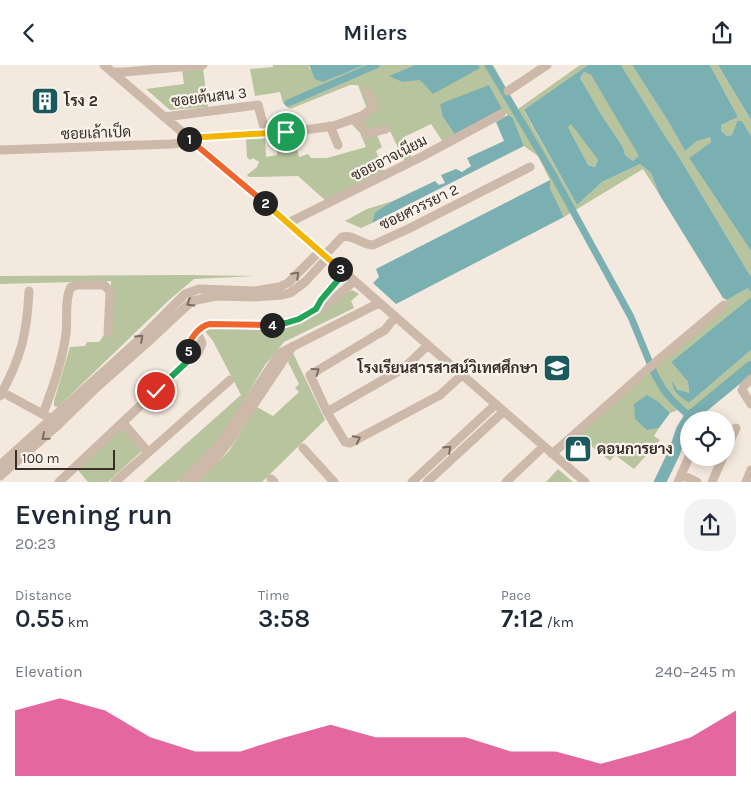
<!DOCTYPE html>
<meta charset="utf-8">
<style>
body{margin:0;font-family:Karla,Sarabun,sans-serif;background:#f2f2f3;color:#1f2937;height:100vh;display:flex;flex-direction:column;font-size:19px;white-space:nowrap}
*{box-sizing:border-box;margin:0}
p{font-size:16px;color:#747a83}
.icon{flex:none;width:28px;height:28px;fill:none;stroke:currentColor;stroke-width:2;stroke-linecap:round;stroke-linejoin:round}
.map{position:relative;height:417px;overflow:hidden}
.drawer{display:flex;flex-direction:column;background:#fff;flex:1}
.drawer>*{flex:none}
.fabs{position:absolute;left:680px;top:346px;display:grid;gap:10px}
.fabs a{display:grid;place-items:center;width:55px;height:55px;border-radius:50%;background:#fff;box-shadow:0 2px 12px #0003;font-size:25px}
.scale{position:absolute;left:15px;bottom:12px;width:100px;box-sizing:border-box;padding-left:5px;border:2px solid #392e29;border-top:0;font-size:14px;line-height:18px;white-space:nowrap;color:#392e29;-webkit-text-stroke:4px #fbf3eb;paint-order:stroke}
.pin{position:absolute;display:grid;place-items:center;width:42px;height:42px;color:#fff;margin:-21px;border:2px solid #fff;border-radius:50%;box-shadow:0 1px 5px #0007}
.km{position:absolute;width:25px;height:25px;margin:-12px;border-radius:50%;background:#222;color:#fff;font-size:14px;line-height:25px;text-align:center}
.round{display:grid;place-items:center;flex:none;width:52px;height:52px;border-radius:20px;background:#f2f2f3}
.head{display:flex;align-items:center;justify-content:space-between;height:85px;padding:0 15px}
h1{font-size:28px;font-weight:600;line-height:38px}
.stats{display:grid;grid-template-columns:repeat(3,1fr);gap:8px;height:85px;padding:5px 15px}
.stats div{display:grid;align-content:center}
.stats b{font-size:25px;font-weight:600}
.stats small{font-size:14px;font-weight:400}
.stats p{font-size:14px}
.chart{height:140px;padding:10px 15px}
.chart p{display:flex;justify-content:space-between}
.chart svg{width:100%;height:90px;margin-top:5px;fill:#db2777;opacity:.7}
header{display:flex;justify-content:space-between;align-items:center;height:65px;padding:0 15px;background:#fff;font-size:22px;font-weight:600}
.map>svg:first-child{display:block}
.green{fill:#b7c49d}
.water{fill:#7bb0b2;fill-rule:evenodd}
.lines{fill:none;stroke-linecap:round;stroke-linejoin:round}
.canal{stroke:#7bb0b2;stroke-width:7}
.river{stroke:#7bb0b2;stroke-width:12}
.minor{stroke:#cdb9a9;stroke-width:9}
.oneway{stroke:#7c6d63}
.split-1-casing{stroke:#fff;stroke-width:10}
.split-2-casing{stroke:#fff;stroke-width:10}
.split-3-casing{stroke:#fff;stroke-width:10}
.split-4-casing{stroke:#fff;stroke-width:10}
.split-5-casing{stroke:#fff;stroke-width:10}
.split-6-casing{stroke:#fff;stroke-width:10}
.split-1{stroke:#f5b400;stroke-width:6}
.split-2{stroke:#f0652b;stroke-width:6}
.split-3{stroke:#f5b400;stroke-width:6}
.split-4{stroke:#22a559;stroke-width:6}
.split-5{stroke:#f0652b;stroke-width:6}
.split-6{stroke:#22a559;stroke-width:6}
.labels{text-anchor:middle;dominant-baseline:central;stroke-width:4.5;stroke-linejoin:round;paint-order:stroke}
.street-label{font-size:15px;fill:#392e29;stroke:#fbf3eb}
.poi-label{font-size:15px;font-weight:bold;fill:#392e29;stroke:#fbf3eb;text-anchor:start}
</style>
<header><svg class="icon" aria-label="back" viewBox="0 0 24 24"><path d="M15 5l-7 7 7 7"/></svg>Milers<svg class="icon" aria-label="share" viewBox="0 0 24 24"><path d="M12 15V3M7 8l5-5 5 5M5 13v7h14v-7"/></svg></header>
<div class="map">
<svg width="751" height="417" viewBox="0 0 751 417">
<rect width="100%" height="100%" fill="#f4e9de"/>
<!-- green -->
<path class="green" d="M 273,0 L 309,0 L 309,3 L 322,17 L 365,0 L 415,0 L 390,11 L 402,17 L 480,2 L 479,0 L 493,0 L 518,44 L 580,0 L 588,0 L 524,46 L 577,140 L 602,117 L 640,99 L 651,108 L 659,129 L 643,104 L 564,152 L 550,123 L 550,115 L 538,91 L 524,81 L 513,53 L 503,47 L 489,20 L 443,52 L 455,70 L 443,77 L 431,59 L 404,72 L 412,93 L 405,97 L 387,60 L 375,65 L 382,82 L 376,86 L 384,107 L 326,136 L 298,111 L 249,112 L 247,110 L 257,102 L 259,97 L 253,93 L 250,95 L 247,92 L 246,74 L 265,72 L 266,92 L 277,90 L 276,71 L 294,70 L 299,92 L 308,89 L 311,93 L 327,93 L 366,82 L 360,68 L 351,58 L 349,51 L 367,44 L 358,20 L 350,20 L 290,44 L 283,38 L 280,27 L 255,31 L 250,4 L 273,2 Z
M 621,0 L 632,0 L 668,56 L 685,86 L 697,76 L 710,71 L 711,77 L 689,93 L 751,186 L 751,212 L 676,87 L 665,71 Z
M 710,0 L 718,0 L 751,55 L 751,71 L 742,56 L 737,56 L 732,70 L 727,71 L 721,66 L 721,60 L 738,52 Z
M 203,3 L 208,42 L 170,45 L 146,24 L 184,19 L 182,5 Z
M 584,7 L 591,10 L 640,91 L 633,96 L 625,90 L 623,82 L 604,54 L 580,13 Z
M 571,58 L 598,95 L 595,102 L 588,100 L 568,62 Z
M 393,136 L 375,147 L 372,158 L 361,163 L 345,156 L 367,144 Z
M 185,210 L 256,211 L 194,214 L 168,236 L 58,342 L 54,341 L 54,336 L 70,282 L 85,281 L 87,277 L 99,277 L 104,270 L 112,270 L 111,216 L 0,219 L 0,211 Z
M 748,223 L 751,228 L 751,232 L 671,297 L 688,317 L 689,329 L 672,321 L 689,338 L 751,285 L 751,299 L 691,348 L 685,350 L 678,345 L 670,348 L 660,338 L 647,365 L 659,363 L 654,371 L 660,375 L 634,404 L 615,390 L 610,396 L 576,369 L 727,235 Z
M 352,225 L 359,229 L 351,236 L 354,243 L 284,277 L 265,300 L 232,355 L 213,381 L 177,417 L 143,417 L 241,330 L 213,276 L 205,266 L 209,261 L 271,265 L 296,259 Z
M 293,288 L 325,355 L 262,417 L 198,417 L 229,386 L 257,342 L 273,351 L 299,327 L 295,323 L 299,319 L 288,297 Z
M 123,363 L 143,385 L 108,417 L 88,417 L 77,404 Z
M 558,404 L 573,417 L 546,417 Z"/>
<!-- water -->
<path class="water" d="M 309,0 L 365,0 L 323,17 L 315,14 Z
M 415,0 L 479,0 L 480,3 L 433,29 L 420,15 L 402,17 L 389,11 Z
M 588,0 L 621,0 L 665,71 L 676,87 L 751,212 L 751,228 L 748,223 L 727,235 L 723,233 L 659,129 L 651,108 L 640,99 L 602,117 L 577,140 L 524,45 ZM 584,7 L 591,10 L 639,91 L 633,96 L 625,90 L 623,82 L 604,54 L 580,13 ZM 571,59 L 598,95 L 595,102 L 588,100 L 568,62 Z
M 632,0 L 710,0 L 738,52 L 721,60 L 721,66 L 727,71 L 732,70 L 737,56 L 742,56 L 751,71 L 751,186 L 689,93 L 711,77 L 710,72 L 697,76 L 685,86 L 668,56 Z
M 718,0 L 751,0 L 751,55 Z
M 489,20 L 502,44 L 455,70 L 443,52 L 440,39 Z
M 508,50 L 513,53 L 524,81 L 372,158 L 375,147 L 393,136 L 435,116 L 439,120 L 445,118 L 441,110 L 456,104 L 462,107 L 471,101 L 467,93 L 504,76 L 496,57 Z
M 550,115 L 550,123 L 564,152 L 396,239 L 373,218 L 379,212 L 376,204 Z
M 751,232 L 751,285 L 689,338 C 681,332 672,327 672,316 L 677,324 L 689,328 L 688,317 L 671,297 Z
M 647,330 L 660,338 L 670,348 L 659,363 L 647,365 L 635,354 L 634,339 Z"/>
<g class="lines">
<!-- canal -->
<path class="canal" d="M 488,0 L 551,106 L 631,252 L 654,308 L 663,324 L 672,335 L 690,352
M 288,38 L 376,0"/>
<!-- river -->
<path class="river" d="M 660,417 L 674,388 L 682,365 L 690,352 L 751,302"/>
<!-- minor -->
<path class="minor" d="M 104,0 L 288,158 L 585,417
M 112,7 L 124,7 L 203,0
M 508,26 L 547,0
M 164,52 L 258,40 L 266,69
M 355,53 L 367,69 L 386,64
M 330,61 L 338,80
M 188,73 L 286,67 L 319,63 L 333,61 L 362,51 L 372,43 L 373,38 L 367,26
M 0,85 L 172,79 L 192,77
M 288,158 L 423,91 L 501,49
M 325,190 L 342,172 C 354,169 361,180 373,180 L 410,163 L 530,102
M 316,244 L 321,235 L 344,207
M 395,252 L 385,265 L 378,269 L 310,310 L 327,347 L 345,377 L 350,378 L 440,330 L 462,310
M 190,294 C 189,291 187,286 188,282 C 190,273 201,261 209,259 C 234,260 262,264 286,258 C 311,252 336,233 354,216
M 751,314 L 744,321 L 742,325 L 751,339
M 0,326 L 48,352
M 0,331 C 21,293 27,269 29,226
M 327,347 L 404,303 L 428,280
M 43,349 C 53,322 62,297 66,269 C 68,255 64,235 71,222 L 78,220 L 104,220 L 109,225 L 110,229 L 108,268
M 706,355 L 708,351
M 123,358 L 148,387
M 303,383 L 334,417
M 726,385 L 736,363
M 552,389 L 657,296 L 724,240
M 0,400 L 143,271 L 185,229 L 199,224 L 255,226 L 279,222 L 288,218 L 320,186
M 682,410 L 697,417
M 0,411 L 58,360 L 95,324 L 147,278 L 192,236 L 216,231 L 254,232 L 282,230 L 290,228 L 305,217 L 327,193
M 271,414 L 274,417
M 59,417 L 190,294 C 198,291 199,286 202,278 L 197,268
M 115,417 L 230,315
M 183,417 L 219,380 L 280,288 L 379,238
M 192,417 L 216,393 L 229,377 L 293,281
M 412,417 L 496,339
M 427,417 L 504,346
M 506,417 L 544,381
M 678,417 L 689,392
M 712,417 L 723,392
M 746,417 L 751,405"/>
</g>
<!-- one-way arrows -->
<defs><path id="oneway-chevron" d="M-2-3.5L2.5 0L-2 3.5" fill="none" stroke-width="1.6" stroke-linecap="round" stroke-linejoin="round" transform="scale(1.25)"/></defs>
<g class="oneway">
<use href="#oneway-chevron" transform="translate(296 210) rotate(-45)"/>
<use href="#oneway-chevron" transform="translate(190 238) rotate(148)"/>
<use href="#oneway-chevron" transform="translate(140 273) rotate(-43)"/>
<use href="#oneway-chevron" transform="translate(316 306) rotate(-36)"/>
<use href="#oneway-chevron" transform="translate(45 372) rotate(139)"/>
<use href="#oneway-chevron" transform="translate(357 374) rotate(-27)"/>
<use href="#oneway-chevron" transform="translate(448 384) rotate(-43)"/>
</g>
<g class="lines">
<!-- split-1 casing -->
<g class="split-1-casing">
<path id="split-1" d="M 189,74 L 188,73 L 286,67"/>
</g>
<!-- split-2 casing -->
<g class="split-2-casing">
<path id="split-2" d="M 189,74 L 265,138"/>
</g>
<!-- split-3 casing -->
<g class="split-3-casing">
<path id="split-3" d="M 265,138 L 340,204"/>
</g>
<!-- split-4 casing -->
<g class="split-4-casing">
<path id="split-4" d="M 272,260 L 286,258 L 299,254 L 316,244 L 321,235 L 344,208 L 340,204"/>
</g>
<!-- split-5 casing -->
<g class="split-5-casing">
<path id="split-5" d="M 188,286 C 188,275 199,261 210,259 L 272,260"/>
</g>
<!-- split-6 casing -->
<g class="split-6-casing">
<path id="split-6" d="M 156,326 L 190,294 L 188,286"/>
</g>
<!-- split-1 -->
<use href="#split-1" class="split-1"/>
<!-- split-2 -->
<use href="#split-2" class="split-2"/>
<!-- split-3 -->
<use href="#split-3" class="split-3"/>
<!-- split-4 -->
<use href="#split-4" class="split-4"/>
<!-- split-5 -->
<use href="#split-5" class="split-5"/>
<!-- split-6 -->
<use href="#split-6" class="split-6"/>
</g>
<!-- icons -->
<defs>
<g id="building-square" transform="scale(1.4375)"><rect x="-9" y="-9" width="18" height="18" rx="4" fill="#1c595d" stroke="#fbf3eb"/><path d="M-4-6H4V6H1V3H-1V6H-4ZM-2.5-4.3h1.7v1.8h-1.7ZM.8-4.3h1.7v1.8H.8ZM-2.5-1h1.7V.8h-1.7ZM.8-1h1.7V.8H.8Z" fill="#fff"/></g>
<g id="school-square" transform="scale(1.4375)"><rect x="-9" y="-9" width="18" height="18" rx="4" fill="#1c595d" stroke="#fbf3eb"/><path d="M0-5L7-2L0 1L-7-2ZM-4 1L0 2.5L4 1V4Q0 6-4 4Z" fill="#fff"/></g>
<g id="shop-square" transform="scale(1.4375)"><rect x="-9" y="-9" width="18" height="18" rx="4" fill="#1c595d" stroke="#fbf3eb"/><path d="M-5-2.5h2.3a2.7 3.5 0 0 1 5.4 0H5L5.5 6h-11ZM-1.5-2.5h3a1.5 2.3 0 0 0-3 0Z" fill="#fff"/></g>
</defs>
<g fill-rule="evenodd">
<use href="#building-square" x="45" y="36"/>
<use href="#school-square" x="557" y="303"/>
<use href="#shop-square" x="578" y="384"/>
</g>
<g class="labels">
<!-- street labels -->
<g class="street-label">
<text transform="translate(209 32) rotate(-7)">ซอยต้นสน 3</text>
<text transform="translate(96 68) rotate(-2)">ซอยเล้าเป็ด</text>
<text transform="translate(389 93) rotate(-27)">ซอยอาจเนียม</text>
<text transform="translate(419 142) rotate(-26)">ซอยศวรรยา 2</text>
</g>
<!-- poi labels -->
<g class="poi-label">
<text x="64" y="36">โรง 2</text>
<text x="538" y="303" text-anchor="end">โรงเรียนสารสาสน์วิเทศศึกษา</text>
<text x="597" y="384">ดอนการยาง</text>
</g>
</g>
</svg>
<div class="fabs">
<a><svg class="icon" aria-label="locate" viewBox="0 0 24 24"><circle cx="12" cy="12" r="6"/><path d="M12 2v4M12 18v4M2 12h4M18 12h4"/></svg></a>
</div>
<div class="scale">100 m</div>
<div class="pin" style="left:286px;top:67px;background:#1e9e55"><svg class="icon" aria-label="arrive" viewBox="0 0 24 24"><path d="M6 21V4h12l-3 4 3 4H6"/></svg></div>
<div class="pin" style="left:156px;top:326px;background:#d93025"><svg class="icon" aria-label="check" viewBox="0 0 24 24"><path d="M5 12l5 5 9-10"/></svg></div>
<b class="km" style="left:189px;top:74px">1</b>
<b class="km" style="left:265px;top:138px">2</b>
<b class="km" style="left:340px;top:204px">3</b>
<b class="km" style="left:272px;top:260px">4</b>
<b class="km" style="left:188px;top:286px">5</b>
</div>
<section class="drawer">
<div class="head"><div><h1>Evening run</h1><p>20:23</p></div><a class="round"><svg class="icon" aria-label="share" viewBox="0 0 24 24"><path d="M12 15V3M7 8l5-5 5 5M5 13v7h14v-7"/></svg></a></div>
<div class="stats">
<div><p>Distance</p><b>0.55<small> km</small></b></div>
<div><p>Time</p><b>3:58</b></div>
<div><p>Pace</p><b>7:12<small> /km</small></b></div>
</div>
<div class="chart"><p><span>Elevation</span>240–245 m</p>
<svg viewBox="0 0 160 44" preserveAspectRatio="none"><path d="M0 44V12L10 6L20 12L30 25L40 32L50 32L60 25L70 19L80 25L90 25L100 25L110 32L120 32L130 38L140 32L150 25L160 12V44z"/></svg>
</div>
</section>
